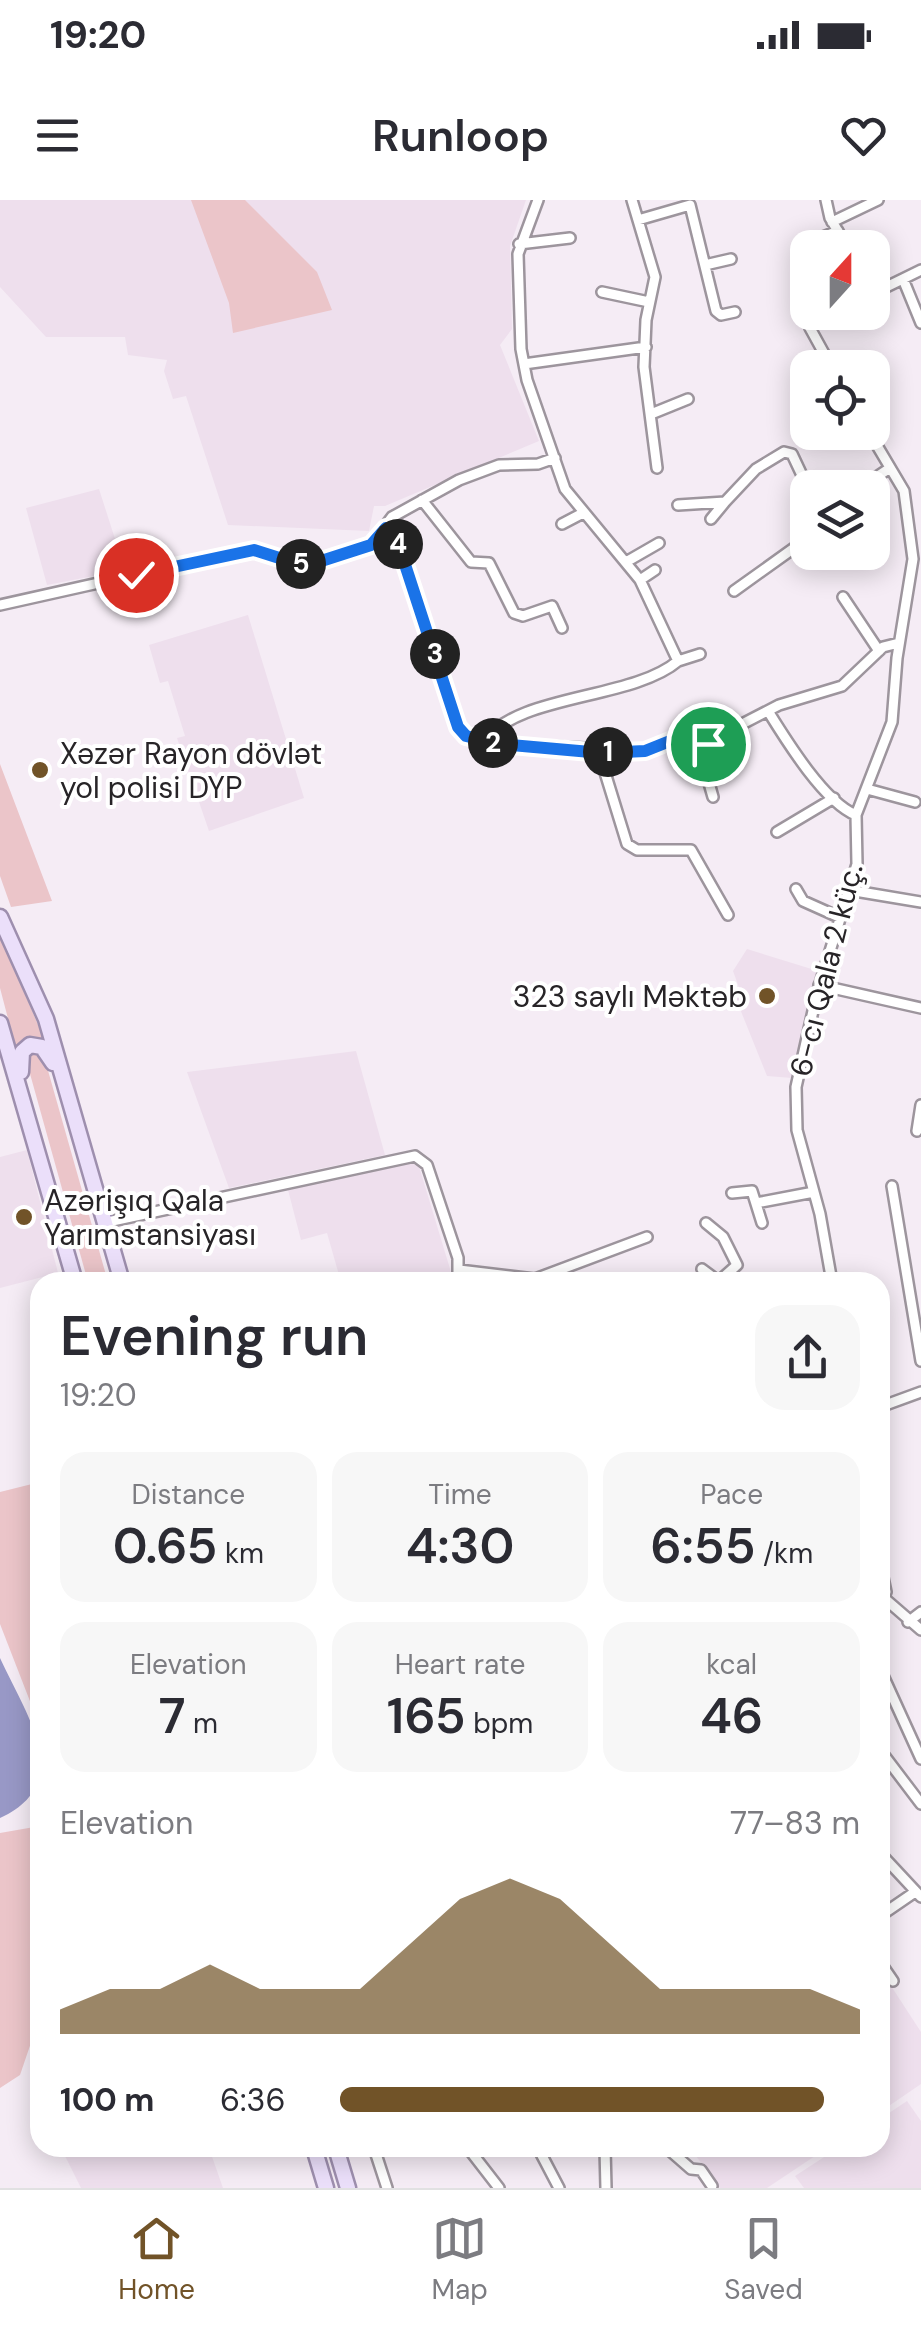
<!DOCTYPE html>
<meta charset="utf-8">
<style>
body{margin:0;font-family:"DM Sans",sans-serif;background:#f7f7f7;color:#2b2b33;height:100vh;display:flex;flex-direction:column;font-size:38px;white-space:nowrap}
*{box-sizing:border-box;margin:0}
p{font-size:32px;color:#7c7c81}
.icon{flex:none;width:55px;height:55px;fill:none;stroke:currentColor;stroke-width:2;stroke-linecap:round;stroke-linejoin:round}
.map{position:relative;flex:1;overflow:hidden}
.side{position:absolute;left:30px;top:1072px;width:860px;height:885px;display:flex;flex-direction:column;background:#fff;border-radius:30px;box-shadow:0 5px 25px #0003}
.side>*{flex:none}
.needle{width:65px;rotate:21deg}
.buttons{position:absolute;left:790px;top:30px;display:grid;gap:20px}
.buttons a{display:grid;place-items:center;width:100px;height:100px;border-radius:20px;background:#fff;box-shadow:0 5px 25px #0003;font-size:50px}
.pin{position:absolute;display:grid;place-items:center;width:85px;height:85px;color:#fff;margin:-42px;border:5px solid #fff;border-radius:50%;box-shadow:0 2px 10px #0007}
.km{position:absolute;width:50px;height:50px;margin:-25px;border-radius:50%;background:#222;color:#fff;font-size:28px;line-height:50px;text-align:center}
.round{display:grid;place-items:center;flex:none;width:105px;height:105px;border-radius:30px;background:#f7f7f7}
.headline{display:flex;align-items:center;justify-content:space-between;height:170px;padding:0 30px}
h1{font-size:55px;font-weight:600;line-height:75px}
.stats{display:grid;grid-template-columns:repeat(3,1fr);gap:15px;height:170px;padding:10px 30px}
.stats div{display:grid;align-content:center;border-radius:25px;background:#f7f7f7;text-align:center}
.stats b{font-size:50px;font-weight:600}
.stats small{font-size:28px;font-weight:400}
.stats p{font-size:28px}
.chart{height:280px;padding:20px 30px}
.chart p{display:flex;justify-content:space-between}
.chart svg{width:100%;height:180px;margin-top:10px;fill:#715328;opacity:.7}
ul{padding:0 30px;list-style:none;font-size:32px}
li{display:grid;grid-template-columns:160px 120px 1fr;align-items:center;height:75px}
li i{height:25px;border-radius:12px;background:#715328}
.status{display:flex;justify-content:space-between;align-items:center;height:70px;padding:0 50px;background:#fff;direction:ltr}
.status svg{height:28px;fill:currentColor}
header{display:flex;justify-content:space-between;align-items:center;height:130px;padding:0 30px;background:#fff;font-size:45px;font-weight:600}
.menu{display:flex;justify-content:space-around;align-items:center;height:140px;border-top:2px solid #e1e1e2;background:#fff;font-size:28px;color:#7c7c81}
.menu a{display:grid;justify-items:center;gap:5px}
.menu .selected{color:#715328}
.map>svg:first-child{display:block}
.built{fill:#eedfed}
.green{fill:#ebc5c9}
.water{fill:#9898c6}
.lines{fill:none;stroke-linecap:round;stroke-linejoin:round}
.minor-casing{stroke:#9d959d;stroke-width:14}
.primary-casing{stroke:#9e8fae;stroke-width:19}
.minor{stroke:#fff;stroke-width:9}
.primary{stroke:#ebdffa;stroke-width:14}
.route-casing{stroke:#fff;stroke-width:20}
.route{stroke:#1a73e8;stroke-width:12}
.poi-dot{fill:#715328;stroke:#fff;stroke-width:4}
.labels{text-anchor:middle;dominant-baseline:central;stroke-width:8;stroke-linejoin:round;paint-order:stroke}
.poi-label{font-size:30px;fill:#272427;stroke:#fff;text-anchor:start}
.street-label{font-size:30px;fill:#272427;stroke:#fff}
</style>
<div class="status"><b>19:20</b><svg viewBox="0 0 49 12"><path d="M0 12V9h3v3zM5 12V6h3v6zM10 12V3h3v9zM15 12V0h3v12zM26 1h20v11H26zM47 4h2v5h-2z"/></svg></div>
<header><svg class="icon" aria-label="menu" viewBox="0 0 24 24"><path d="M4 6h16M4 12h16M4 18h16"/></svg>Runloop<svg class="icon" aria-label="heart" viewBox="0 0 24 24"><path d="M12 20l-8-8c-3-5 5-10 8-4 3-6 11-1 8 4z"/></svg></header>
<div class="map">
<svg width="921" height="1988" viewBox="0 0 921 1988">
<rect width="100%" height="100%" fill="#f5ecf5"/>
<!-- built -->
<path class="built" d="M 0,0 L 526,0 L 510,46 L 512,129 L 500,145 L 539,241 L 385,306 L 374,306 L 369,331 L 228,325 L 186,196 L 173,199 L 164,171 L 167,160 L 128,155 L 125,137 L 46,137 L 0,87 Z
M 99,289 L 125,370 L 47,385 L 26,308 Z
M 248,415 L 304,598 L 209,631 L 177,538 L 185,536 L 168,481 L 160,483 L 149,445 Z
M 747,749 L 818,771 L 792,878 L 767,876 L 736,799 L 742,796 L 733,771 Z
M 356,851 L 385,955 L 229,988 L 187,872 Z
M 27,950 L 58,1073 L 0,1088 L 0,957 Z
M 412,960 L 418,963 L 454,1082 L 341,1082 L 327,1033 L 301,1040 L 287,986 Z
M 880,1769 L 921,1832 L 921,1884 L 880,1912 Z
M 907,1901 L 921,1921 L 921,1988 L 804,1988 L 795,1976 L 838,1948 L 880,1948 L 880,1919 Z
M 61,1948 L 209,1948 L 223,1988 L 81,1988 Z
M 690,1948 L 827,1948 L 767,1988 L 720,1988 Z"/>
<!-- green -->
<path class="green" d="M 191,0 L 245,0 L 317,72 L 332,110 L 233,133 L 229,103 Z
M 0,564 L 52,701 L 11,707 L 0,676 Z
M 0,736 L 45,841 L 30,838 L 16,849 L 0,788 Z
M 39,853 L 45,860 L 108,1082 L 88,1082 L 27,863 L 30,855 Z
M 40,1282 L 40,1527 L 0,1424 L 0,1292 Z
M 40,1626 L 40,1829 L 35,1831 L 20,1875 L 0,1888 L 0,1633 Z"/>
<!-- water -->
<path class="water" d="M 0,1458 C 25,1513 77,1583 0,1618 Z"/>
<g class="lines">
<!-- minor casing -->
<g class="minor-casing">
<path id="minor" d="M 632,0 L 655,77 L 646,120 L 644,167 L 657,268
M 826,0 L 830,18 L 848,48
M 638,20 L 690,5 L 716,111 L 721,115 L 735,112
M 832,22 L 878,0
M 519,44 L 570,38
M 805,44 L 838,31
M 705,65 L 731,59
M 903,79 L 921,123
M 602,92 L 649,102
M 872,94 L 921,70
M 829,112 L 813,120 L 810,128 L 832,168
M 524,164 L 646,147
M 651,214 L 688,199
M 860,288 L 890,268
M 422,300 L 471,362 L 489,363 L 514,413 L 523,416 L 552,406 L 562,428
M 678,305 L 725,302 L 756,269 L 784,252 L 792,254 L 808,288
M 711,319 L 725,302
M 562,324 L 583,313
M 386,328 L 397,340 L 458,527 L 467,536 L 500,544 L 585,548 L 602,553 L 641,552 L 695,531 L 717,537 L 779,505 L 842,486 L 883,447 L 899,443
M 626,362 L 659,343
M 640,380 L 655,370
M 734,391 L 808,338
M 843,397 L 879,451
M 0,405 L 246,350 L 304,365 L 322,362 L 371,345 L 392,317 L 459,280 L 499,265 L 538,264 L 555,258
M 678,461 L 700,454
M 768,511 C 786,540 824,602 856,615
M 711,537 L 707,576 L 713,597
M 485,541 C 517,494 632,500 678,461 L 640,380 L 565,289 L 527,180 L 521,149 L 518,54 L 538,0
M 599,553 L 627,644 L 637,650 L 691,650 L 728,715
M 867,589 L 915,602
M 777,632 L 834,598
M 796,689 L 803,701 L 841,718
M 849,690 L 921,702
M 819,785 L 921,808
M 917,931 L 921,905
M 892,986 L 921,1161
M 732,993 L 752,991 L 762,1023
M 756,1003 L 814,992
M 103,1023 L 415,956 L 427,965 L 458,1058 L 458,1082
M 706,1023 L 723,1037 L 737,1065 L 718,1082
M 702,1069 L 718,1081
M 459,1070 L 535,1079 L 647,1037
M 832,1082 L 820,1014 L 797,930 L 796,887 L 817,793 L 857,664 L 856,615 L 892,522 L 897,458 L 913,359 L 904,291 L 869,232
M 880,1207 L 921,1192
M 880,1363 L 886,1392 L 882,1399
M 884,1398 L 921,1430
M 908,1422 L 921,1412
M 880,1469 L 921,1559
M 880,1550 L 921,1604
M 880,1653 L 921,1697
M 880,1716 L 915,1692
M 880,1762 L 893,1781
M 374,1948 L 387,1988
M 468,1948 L 499,1988
M 538,1948 L 559,1988
M 605,1948 L 606,1988
M 667,1948 L 691,1969 L 701,1970 L 712,1986"/>
</g>
<!-- primary casing -->
<g class="primary-casing">
<path id="primary" d="M 0,717 L 46,819 L 122,1082
M 0,823 L 75,1082
M 21,872 L 22,852 L 30,845 L 42,847 L 53,863
M 314,1948 L 326,1988
M 336,1948 L 348,1988"/>
</g>
<!-- minor -->
<use href="#minor" class="minor"/>
<!-- primary -->
<use href="#primary" class="primary"/>
</g>
<g class="lines">
<!-- route casing -->
<g class="route-casing">
<path id="route" d="M 136,375 L 254,350 L 295,363 L 312,364 L 371,345 L 386,328 L 397,340 L 458,527 L 466,536 L 500,544 L 602,553 L 645,551 L 695,531 L 710,537 L 708,544"/>
</g>
<!-- route -->
<use href="#route" class="route"/>
</g>
<!-- markers -->
<g class="poi-dot">
<circle cx="40" cy="570" r="10"/>
<circle cx="767" cy="796" r="10"/>
<circle cx="24" cy="1017" r="10"/>
</g>
<g class="labels">
<!-- poi labels -->
<g class="poi-label">
<text x="60" y="553">Xəzər Rayon dövlət<tspan x="60" dy="34">yol polisi DYP</tspan></text>
<text x="747" y="796" text-anchor="end">323 saylı Məktəb</text>
<text x="44" y="1000">Azərişıq Qala<tspan x="44" dy="34">Yarımstansiyası</tspan></text>
</g>
<!-- street labels -->
<g class="street-label">
<text transform="translate(826 770) rotate(-76)">6-cı Qala 2 küç.</text>
</g>
</g>
</svg>
<div class="buttons">
<a><svg class="needle" viewBox="-14 -14 28 28"><path d="M0-13l5 13h-10z" fill="#e53935"/><path d="M0 13l5-13h-10z" fill="#7c7c81"/></svg></a>
<a><svg class="icon" aria-label="locate" viewBox="0 0 24 24"><circle cx="12" cy="12" r="6"/><path d="M12 2v4M12 18v4M2 12h4M18 12h4"/></svg></a>
<a><svg class="icon" aria-label="layers" viewBox="0 0 24 24"><path d="M12 4l9 5-9 5-9-5zM3 14l9 5 9-5"/></svg></a>
</div>
<div class="pin" style="left:708px;top:544px;background:#1e9e55"><svg class="icon" aria-label="arrive" viewBox="0 0 24 24"><path d="M6 21V4h12l-3 4 3 4H6"/></svg></div>
<div class="pin" style="left:136px;top:375px;background:#d93025"><svg class="icon" aria-label="check" viewBox="0 0 24 24"><path d="M5 12l5 5 9-10"/></svg></div>
<b class="km" style="left:608px;top:552px">1</b>
<b class="km" style="left:493px;top:543px">2</b>
<b class="km" style="left:435px;top:454px">3</b>
<b class="km" style="left:398px;top:344px">4</b>
<b class="km" style="left:301px;top:364px">5</b>
<section class="side">
<div class="headline"><div><h1>Evening run</h1><p>19:20</p></div><a class="round"><svg class="icon" aria-label="share" viewBox="0 0 24 24"><path d="M12 15V3M7 8l5-5 5 5M5 13v7h14v-7"/></svg></a></div>
<div class="stats">
<div><p>Distance</p><b>0.65<small> km</small></b></div>
<div><p>Time</p><b>4:30</b></div>
<div><p>Pace</p><b>6:55<small> /km</small></b></div>
</div>
<div class="stats">
<div><p>Elevation</p><b>7<small> m</small></b></div>
<div><p>Heart rate</p><b>165<small> bpm</small></b></div>
<div><p>kcal</p><b>46</b></div>
</div>
<div class="chart"><p><span>Elevation</span>77–83 m</p>
<svg viewBox="0 0 160 44" preserveAspectRatio="none"><path d="M0 44V38L10 33L20 33L30 27L40 33L50 33L60 33L70 22L80 11L90 6L100 11L110 22L120 33L130 33L140 33L150 33L160 38V44z"/></svg>
</div>
<ul>
<li><b>100 m</b>6:36<i style="width:93%"></i></li>
</ul>
</section>
</div>
<nav class="menu">
<a class="selected"><svg class="icon" aria-label="home" viewBox="0 0 24 24"><path d="M3 11l9-7 9 7M6 9v11h12V9"/></svg>Home</a>
<a><svg class="icon" aria-label="map" viewBox="0 0 24 24"><path d="M3 6l6-2 6 2 6-2v14l-6 2-6-2-6 2zM9 4v14M15 6v14"/></svg>Map</a>
<a><svg class="icon" aria-label="saved" viewBox="0 0 24 24"><path d="M7 4h10v16l-5-4-5 4z"/></svg>Saved</a>
</nav>
